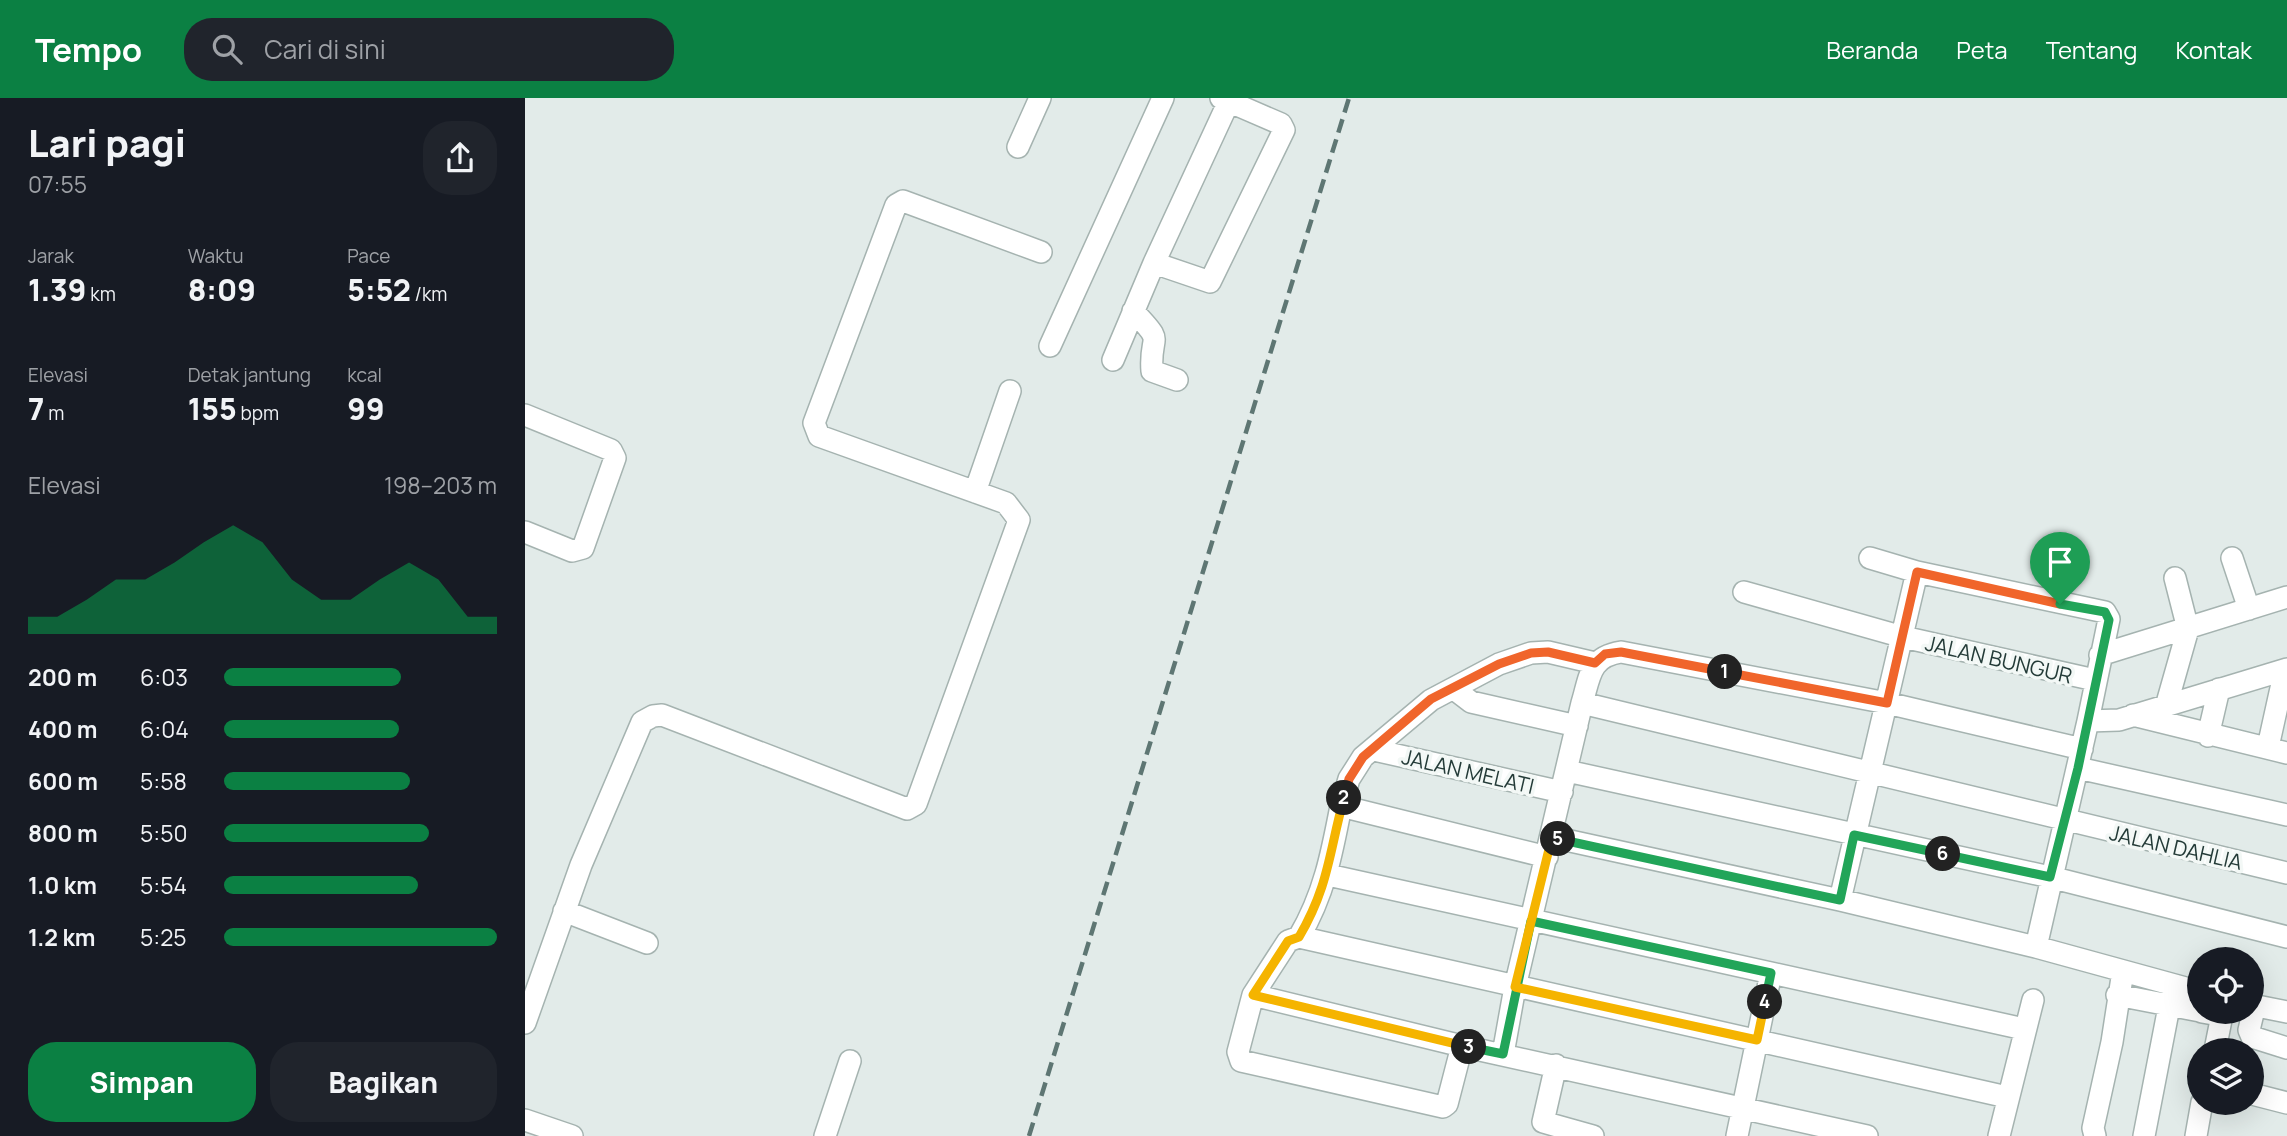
<!DOCTYPE html>
<html lang="id">
<meta charset="utf-8">
<style>
body{margin:0;font-family:Manrope,sans-serif;background:#20242c;color:#f1f3f6;height:100vh;display:flex;flex-direction:column;font-size:26px;white-space:nowrap}
*{box-sizing:border-box;margin:0}
p{font-size:23px;color:#9ea1a6}
.icon{flex:none;width:38px;height:38px;fill:none;stroke:currentColor;stroke-width:2;stroke-linecap:round;stroke-linejoin:round}
.map{position:relative;flex:1;overflow:hidden}
.details{display:flex;flex-direction:column;background:#171b24;width:525px}
.details>*{flex:none}
.controls{position:absolute;left:1662px;top:849px;display:grid;gap:14px}
.controls a{display:grid;place-items:center;width:77px;height:77px;border-radius:50%;background:#171b24;box-shadow:0 7px 28px #0002;font-size:35px}
.pin{position:absolute;display:grid;place-items:center;width:60px;height:60px;color:#fff;margin:-72px -30px;border-radius:50% 50% 50% 0;rotate:-45deg;box-shadow:0 0 7px #0007}
.pin .icon{rotate:45deg}
.km{position:absolute;width:35px;height:35px;margin:-18px;border-radius:50%;background:#222;color:#fff;font-size:19px;line-height:35px;text-align:center}
.round{display:grid;place-items:center;flex:none;width:74px;height:74px;border-radius:28px;background:#20242c}
.head{display:flex;align-items:center;justify-content:space-between;height:119px;padding:0 28px}
h1{font-size:38px;font-weight:800;line-height:52px}
.metrics{display:grid;grid-template-columns:repeat(3,1fr);gap:10px;height:119px;padding:7px 28px}
.metrics div{display:grid;align-content:center}
.metrics b{font-size:30px;font-weight:800}
.metrics small{font-size:19px;font-weight:400}
.metrics p{font-size:19px}
.chart{height:196px;padding:14px 28px}
.chart p{display:flex;justify-content:space-between}
.chart svg{width:100%;height:126px;margin-top:7px;fill:#0b8043;opacity:.7}
.action{display:flex;gap:14px;margin-top:auto;padding:14px 28px}
.action a{flex:1;height:80px;border-radius:28px;background:#0b8043;color:#fff;font-size:28px;font-weight:800;line-height:80px;text-align:center}
.action a+a{background:#20242c;color:#f1f3f6}
ul{padding:0 28px;list-style:none;font-size:23px}
li{display:grid;grid-template-columns:112px 84px 1fr;align-items:center;height:52px}
li i{height:18px;border-radius:9px;background:#0b8043}
header{display:flex;align-items:center;gap:42px;box-sizing:border-box;height:98px;padding:0 35px;background:#0b8043;color:#fff}
header strong{font-size:33px}
nav{display:flex;gap:38px;margin-inline-start:auto;font-size:24px}
.search{width:490px;height:63px;background:#20242c;display:flex;align-items:center;gap:18px;box-sizing:border-box;padding:0 24px;border-radius:28px;color:#9ea1a6;font-size:26px}
main{display:flex;flex:1;min-height:0}
.map>svg:first-child{display:block}
.lines{fill:none;stroke-linecap:round;stroke-linejoin:round}
.minor-casing{stroke:#a5b3b0;stroke-width:24}
.minor{stroke:#fff;stroke-width:21}
.rail{stroke:#5e7673;stroke-width:4.5;stroke-dasharray:14 7;stroke-linecap:butt}
.split-1-casing{stroke:#fff;stroke-width:14}
.split-2-casing{stroke:#fff;stroke-width:14}
.split-3-casing{stroke:#fff;stroke-width:14}
.split-4-casing{stroke:#fff;stroke-width:14}
.split-5-casing{stroke:#fff;stroke-width:14}
.split-6-casing{stroke:#fff;stroke-width:14}
.split-7-casing{stroke:#fff;stroke-width:14}
.split-1{stroke:#f0652b;stroke-width:9}
.split-2{stroke:#f0652b;stroke-width:9}
.split-3{stroke:#f5b400;stroke-width:9}
.split-4{stroke:#22a559;stroke-width:9}
.split-5{stroke:#f5b400;stroke-width:9}
.split-6{stroke:#22a559;stroke-width:9}
.split-7{stroke:#22a559;stroke-width:9}
.labels{text-anchor:middle;dominant-baseline:central;stroke-width:7;stroke-linejoin:round;paint-order:stroke}
.street-label{font-size:21px;fill:#243b38;stroke:#f3f8f6}
</style>
<header>
<strong>Tempo</strong>
<div class="search"><svg class="icon" aria-label="search" viewBox="0 0 24 24"><circle cx="10" cy="10" r="6"/><path d="M15 15l6 6"/></svg>Cari di sini</div>
<nav><a>Beranda</a><a>Peta</a><a>Tentang</a><a>Kontak</a></nav>
</header>
<main>
<section class="details">
<div class="head"><div><h1>Lari pagi</h1><p>07:55</p></div><a class="round"><svg class="icon" aria-label="share" viewBox="0 0 24 24"><path d="M12 15V3M7 8l5-5 5 5M5 13v7h14v-7"/></svg></a></div>
<div class="metrics">
<div><p>Jarak</p><b>1.39<small> km</small></b></div>
<div><p>Waktu</p><b>8:09</b></div>
<div><p>Pace</p><b>5:52<small> /km</small></b></div>
</div>
<div class="metrics">
<div><p>Elevasi</p><b>7<small> m</small></b></div>
<div><p>Detak jantung</p><b>155<small> bpm</small></b></div>
<div><p>kcal</p><b>99</b></div>
</div>
<div class="chart"><p><span>Elevasi</span>198–203 m</p>
<svg viewBox="0 0 160 44" preserveAspectRatio="none"><path d="M0 44V38L10 38L20 32L30 25L40 25L50 19L60 12L70 6L80 12L90 25L100 32L110 32L120 25L130 19L140 25L150 38L160 38V44z"/></svg>
</div>
<ul>
<li><b>200 m</b>6:03<i style="width:65%"></i></li>
<li><b>400 m</b>6:04<i style="width:64%"></i></li>
<li><b>600 m</b>5:58<i style="width:68%"></i></li>
<li><b>800 m</b>5:50<i style="width:75%"></i></li>
<li><b>1.0 km</b>5:54<i style="width:71%"></i></li>
<li><b>1.2 km</b>5:25<i style="width:100%"></i></li>
</ul>
<div class="action"><a>Simpan</a><a>Bagikan</a></div>
</section>
<div class="map">
<svg width="1762" height="1038" viewBox="0 0 1762 1038">
<rect width="100%" height="100%" fill="#e2ebe9"/>
<g class="lines">
<!-- minor casing -->
<g class="minor-casing">
<path id="minor" d="M 493,49 L 515,0
M 629,165 L 685,184 L 759,32 L 756,26 L 696,0
M 608,213 C 642,248 624,234 627,273 L 652,282
M 525,248 L 638,0
M 588,262 L 629,165 L 704,3
M 0,317 L 86,352 L 90,360 L 58,450 L 47,453 L 0,434
M 450,394 L 485,293
M 1345,460 L 1392,474
M 1707,460 L 1724,511
M 1219,494 L 1378,539 L 1570,582
M 1575,557 L 1762,499
M 929,591 L 946,604 L 1052,628
M 1057,605 L 1762,775
M 1642,605 L 1663,531 L 1650,480
M 1608,617 L 1762,655
M 1683,638 L 1694,591
M 1743,649 L 1760,572
M 849,652 L 1037,694
M 1553,670 L 1762,717
M 1042,673 L 1525,779 L 1762,839
M 816,708 L 824,681 L 838,659 L 906,602 L 974,566 L 1006,555 L 1023,554 L 1070,565
M 1027,739 L 1315,802 L 1511,849 L 1675,894
M 803,777 L 1499,931
M 1315,802 L 1392,474 L 1580,514 L 1584,521 L 1563,623
M 39,813 L 122,845
M 774,839 L 1482,999
M 1511,849 L 1563,623 L 1594,622 L 1762,571
M 728,897 L 937,948 L 1342,1038
M 1592,897 L 1675,913
M 1727,907 L 1762,914
M 1730,907 L 1724,932 L 1727,939 L 1762,950
M 1677,914 L 1694,917 L 1696,922 L 1690,952
M 0,925 L 56,767 L 117,624 L 128,618 L 137,617 L 382,711 L 391,706 L 494,422 L 481,405 L 294,338 L 289,325 L 371,107 L 378,103 L 516,154
M 937,948 L 922,1006 L 918,1009 L 716,963 L 713,954 L 728,897 L 763,843 L 774,839 C 799,797 807,755 816,708 L 1022,759
M 978,956 L 990,889 L 1057,605 C 1065,579 1064,559 1096,554 L 1362,605 L 1557,651
M 1031,967 L 1018,1024 L 1068,1038
M 1727,996 L 1762,1005
M 0,1022 L 47,1038
M 300,1038 L 325,963
M 1212,1038 L 1246,875
M 1474,1038 L 1508,902
M 1570,1038 L 1568,1030 L 1587,944 L 1598,873
M 1619,1038 L 1648,888
M 1671,1038 L 1677,1004"/>
</g>
<!-- minor -->
<use href="#minor" class="minor"/>
<!-- rail -->
<path class="rail" d="M 504,1038 L 824,0"/>
</g>
<g class="lines">
<!-- split-1 casing -->
<g class="split-1-casing">
<path id="split-1" d="M 1200,574 L 1362,605 L 1392,474 L 1535,506"/>
</g>
<!-- split-2 casing -->
<g class="split-2-casing">
<path id="split-2" d="M 819,700 L 824,681 L 838,659 L 906,601 L 974,566 L 1006,555 L 1023,554 L 1070,565 L 1080,556 L 1096,554 L 1200,574"/>
</g>
<!-- split-3 casing -->
<g class="split-3-casing">
<path id="split-3" d="M 819,700 C 804,754 804,788 774,839 L 763,843 L 728,897 L 944,949"/>
</g>
<!-- split-4 casing -->
<g class="split-4-casing">
<path id="split-4" d="M 944,949 L 978,956 L 1006,823 L 1246,875 L 1240,904"/>
</g>
<!-- split-5 casing -->
<g class="split-5-casing">
<path id="split-5" d="M 1033,741 L 1027,739 L 990,889 L 1232,942 L 1240,904"/>
</g>
<!-- split-6 casing -->
<g class="split-6-casing">
<path id="split-6" d="M 1033,741 L 1315,802 L 1329,737 L 1418,756"/>
</g>
<!-- split-7 casing -->
<g class="split-7-casing">
<path id="split-7" d="M 1418,756 L 1525,779 L 1553,670 L 1584,522 L 1580,514 L 1535,506"/>
</g>
<!-- split-1 -->
<use href="#split-1" class="split-1"/>
<!-- split-2 -->
<use href="#split-2" class="split-2"/>
<!-- split-3 -->
<use href="#split-3" class="split-3"/>
<!-- split-4 -->
<use href="#split-4" class="split-4"/>
<!-- split-5 -->
<use href="#split-5" class="split-5"/>
<!-- split-6 -->
<use href="#split-6" class="split-6"/>
<!-- split-7 -->
<use href="#split-7" class="split-7"/>
</g>
<g class="labels">
<!-- street labels -->
<g class="street-label">
<text transform="translate(1474 561) rotate(13)">JALAN BUNGUR</text>
<text transform="translate(943 673) rotate(13)">JALAN MELATI</text>
<text transform="translate(1651 749) rotate(13)">JALAN DAHLIA</text>
</g>
</g>
</svg>
<div class="controls">
<a><svg class="icon" aria-label="locate" viewBox="0 0 24 24"><circle cx="12" cy="12" r="6"/><path d="M12 2v4M12 18v4M2 12h4M18 12h4"/></svg></a>
<a><svg class="icon" aria-label="layers" viewBox="0 0 24 24"><path d="M12 4l9 5-9 5-9-5zM3 14l9 5 9-5"/></svg></a>
</div>
<div class="pin" style="left:1535px;top:506px;background:#1e9e55"><svg class="icon" aria-label="arrive" viewBox="0 0 24 24"><path d="M6 21V4h12l-3 4 3 4H6"/></svg></div>
<b class="km" style="left:1200px;top:574px">1</b>
<b class="km" style="left:819px;top:700px">2</b>
<b class="km" style="left:944px;top:949px">3</b>
<b class="km" style="left:1240px;top:904px">4</b>
<b class="km" style="left:1033px;top:741px">5</b>
<b class="km" style="left:1418px;top:756px">6</b>
</div>
</main>
